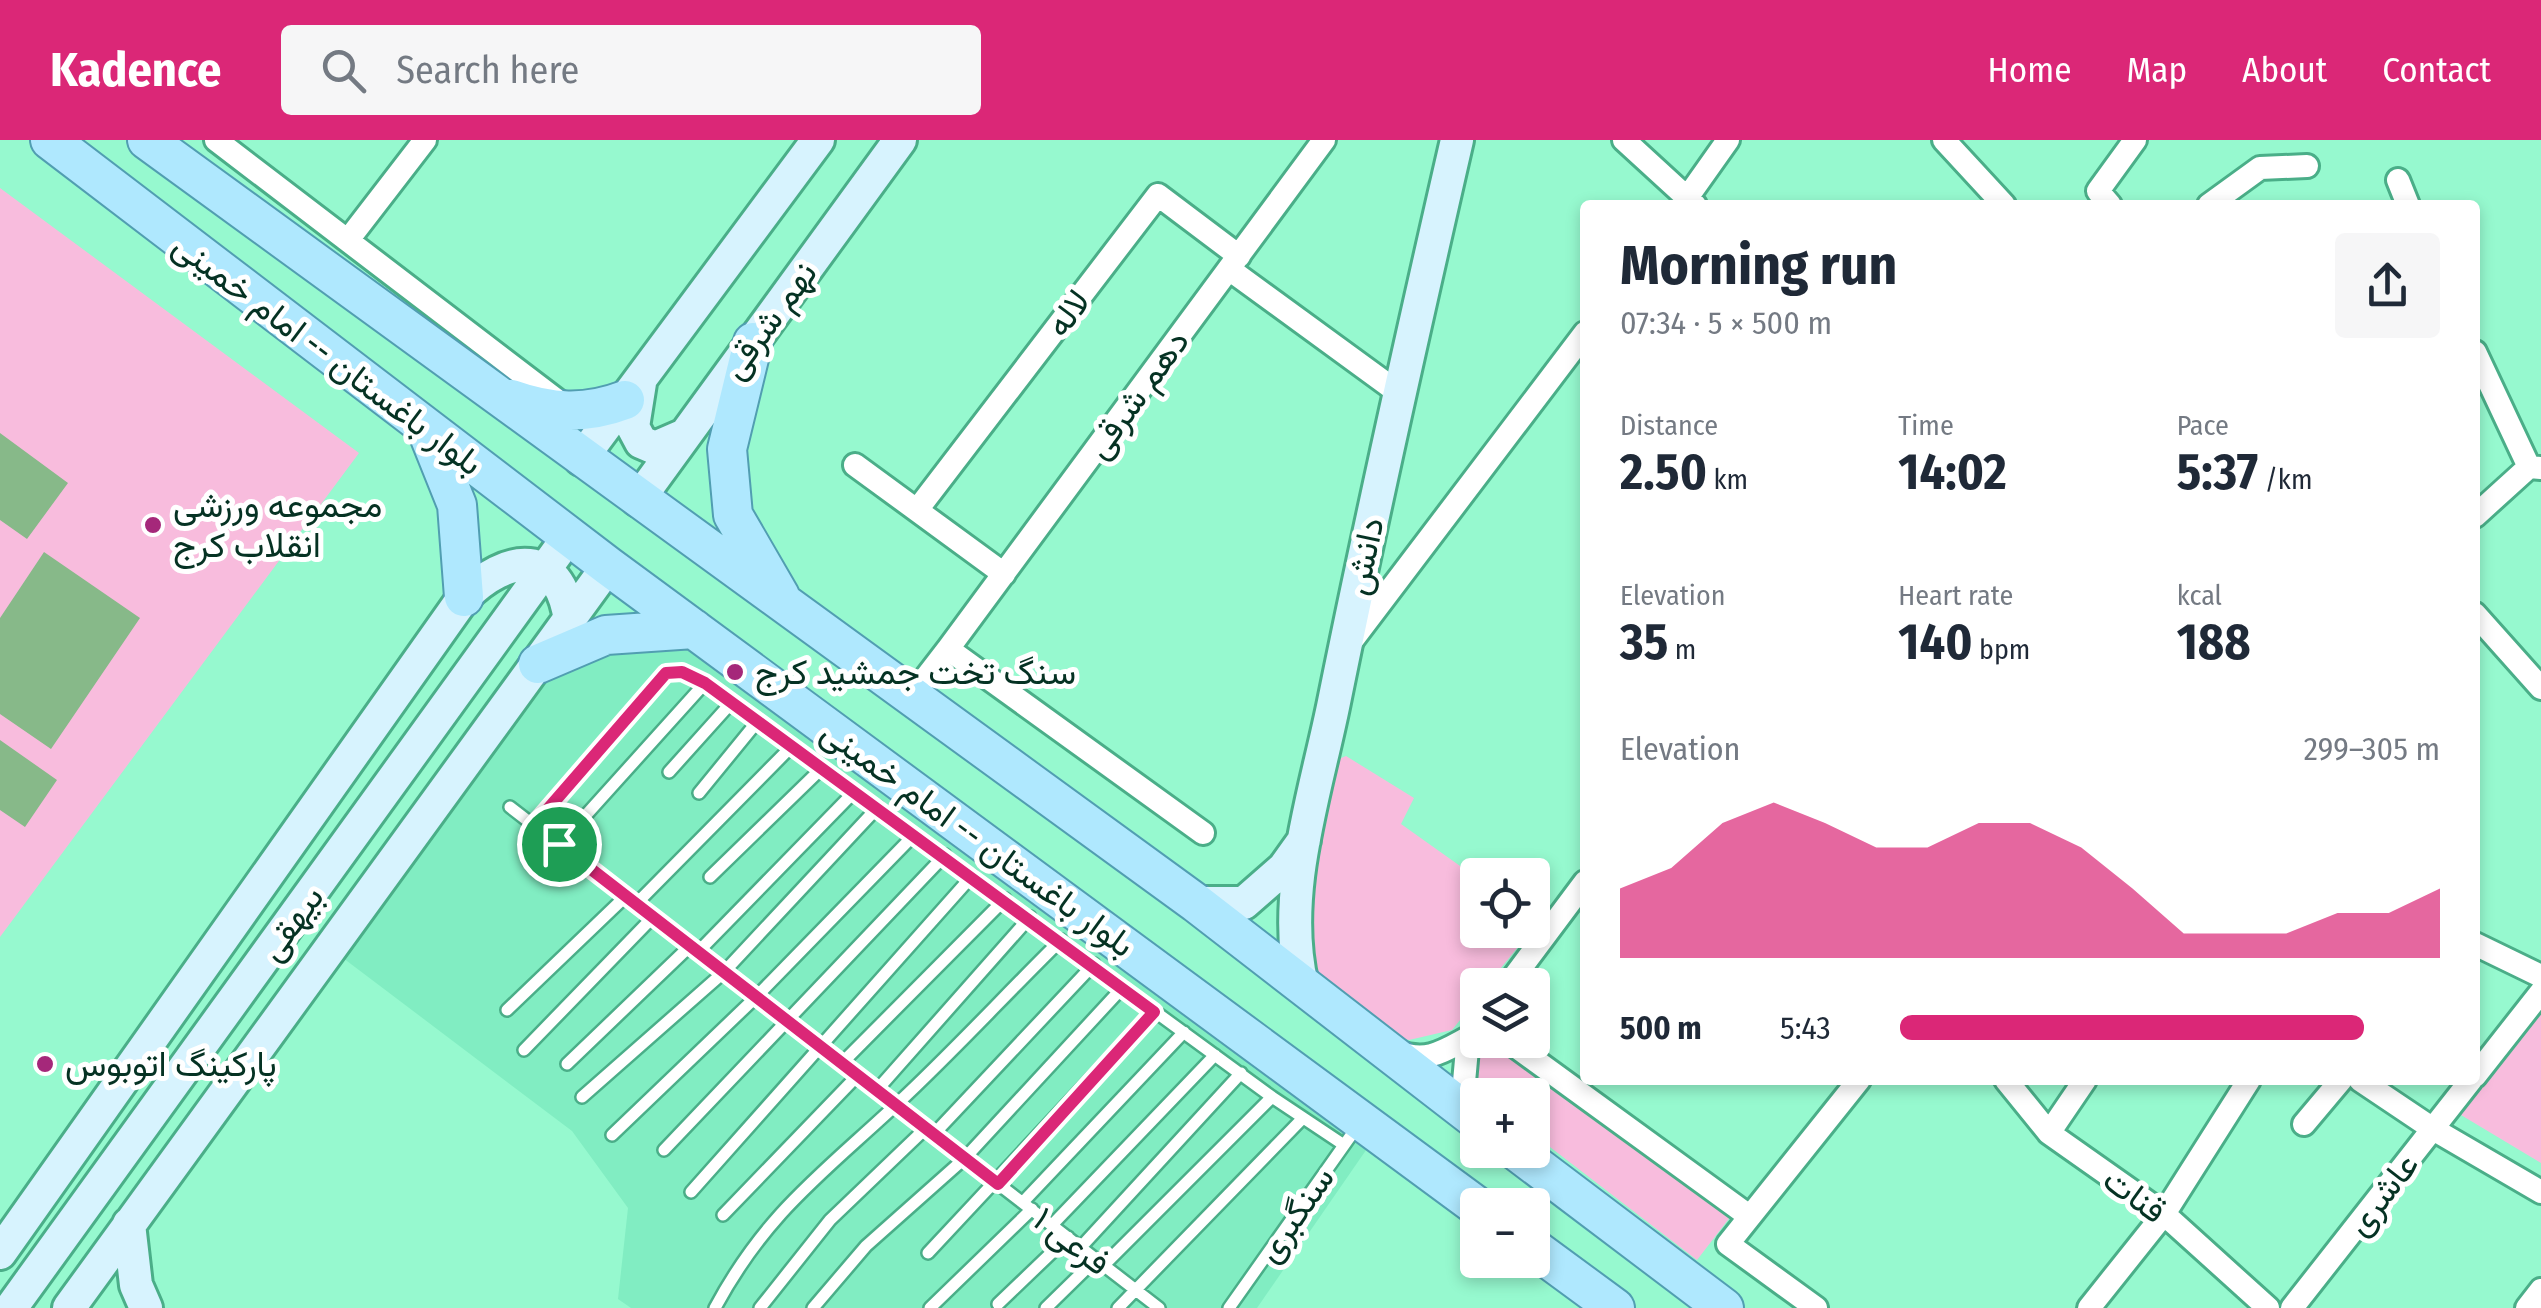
<!DOCTYPE html>
<meta charset="utf-8">
<style>
body{margin:0;font-family:"Fira Sans Condensed",Vazirmatn,sans-serif;background:#f6f6f7;color:#1f2937;height:100vh;display:flex;flex-direction:column;font-size:38px;white-space:nowrap}
*{box-sizing:border-box;margin:0}
p{font-size:32px;color:#747a83}
.icon{flex:none;width:55px;height:55px;fill:none;stroke:currentColor;stroke-width:2;stroke-linecap:round;stroke-linejoin:round}
.map{position:relative;flex:1;overflow:hidden}
.sheet{position:absolute;left:1580px;top:60px;width:900px;height:885px;display:flex;flex-direction:column;background:#fff;border-radius:10px;box-shadow:0 5px 15px #0003}
.sheet>*{flex:none}
.tools{position:absolute;left:1460px;top:718px;display:grid;gap:20px}
.tools a{display:grid;place-items:center;width:90px;height:90px;border-radius:10px;background:#fff;box-shadow:0 5px 15px #0003;font-size:50px}
.pin{position:absolute;display:grid;place-items:center;width:85px;height:85px;color:#fff;margin:-42px;border:5px solid #fff;border-radius:50%;box-shadow:0 2px 10px #0007}
.round{display:grid;place-items:center;flex:none;width:105px;height:105px;border-radius:10px;background:#f6f6f7}
.head{display:flex;align-items:center;justify-content:space-between;height:170px;padding:0 40px}
h1{font-size:55px;font-weight:700;line-height:75px}
.stats{display:grid;grid-template-columns:repeat(3,1fr);gap:15px;height:170px;padding:10px 40px}
.stats div{display:grid;align-content:center}
.stats b{font-size:50px;font-weight:700}
.stats small{font-size:28px;font-weight:400}
.stats p{font-size:28px}
.chart{height:280px;padding:20px 40px}
.chart p{display:flex;justify-content:space-between}
.chart svg{width:100%;height:180px;margin-top:10px;fill:#db2777;opacity:.7}
ul{padding:0 40px;list-style:none;font-size:32px}
li{display:grid;grid-template-columns:160px 120px 1fr;align-items:center;height:75px}
li i{height:25px;border-radius:12px;background:#db2777}
header{display:flex;align-items:center;gap:60px;box-sizing:border-box;height:140px;padding:0 50px;background:#db2777;color:#fff}
header strong{font-size:48px}
nav{display:flex;gap:55px;margin-inline-start:auto;font-size:35px}
.search{width:700px;height:90px;background:#f6f6f7;display:flex;align-items:center;gap:25px;box-sizing:border-box;padding:0 35px;border-radius:10px;color:#747a83;font-size:38px}
.map>svg:first-child{display:block}
.built{fill:#81edc2}
.green{fill:#f8bcdd}
.building{fill:#87b989}
.lines{fill:none;stroke-linecap:round;stroke-linejoin:round}
.lane-casing{stroke:#4aae88;stroke-width:16}
.street-casing{stroke:#4aae88;stroke-width:28}
.secondary-casing{stroke:#4aae88;stroke-width:38}
.primary-casing{stroke:#519eb1;stroke-width:42}
.lane{stroke:#fff;stroke-width:11}
.street{stroke:#fff;stroke-width:22}
.secondary{stroke:#d7f3fe;stroke-width:32}
.primary{stroke:#afe8fe;stroke-width:38}
.route-casing{stroke:#fff;stroke-width:20}
.route{stroke:#db2777;stroke-width:12}
.poi-dot{fill:#a5287a;stroke:#fff;stroke-width:4}
.labels{text-anchor:middle;dominant-baseline:central;stroke-width:10;stroke-linejoin:round;paint-order:stroke}
.street-label{font-size:35px;fill:#053223;stroke:#fff}
.poi-label{font-size:35px;fill:#053223;stroke:#fff;text-anchor:start}
</style>
<header>
<strong>Kadence</strong>
<div class="search"><svg class="icon" aria-label="search" viewBox="0 0 24 24"><circle cx="10" cy="10" r="6"/><path d="M15 15l6 6"/></svg>Search here</div>
<nav><a>Home</a><a>Map</a><a>About</a><a>Contact</a></nav>
</header>
<div class="map">
<svg width="2541" height="1168" viewBox="0 0 2541 1168">
<rect width="100%" height="100%" fill="#96f9cf"/>
<!-- built -->
<path class="built" d="M 686,498 L 1373,1000 L 1257,1168 L 631,1168 L 618,1159 L 628,1068 L 572,991 L 343,818 L 546,535 L 607,505 Z"/>
<!-- green -->
<path class="green" d="M 0,48 L 359,313 L 0,797 Z
M 1346,616 L 1414,658 L 1401,684 L 1477,738 L 1478,790 L 1532,790 L 1487,845 L 1478,845 L 1477,859 L 1452,890 L 1409,900 L 1383,894 L 1313,835 L 1303,798 L 1334,621 Z
M 2541,865 L 2541,1023 L 2456,972 Z
M 1484,900 L 1731,1076 L 1697,1120 L 1533,994 L 1532,955 L 1481,955 L 1464,942 L 1476,907 Z"/>
<!-- building -->
<path class="building" d="M 0,293 L 68,343 L 27,399 L 0,380 Z
M 44,412 L 140,478 L 51,609 L 0,574 L 0,478 Z
M 0,600 L 57,640 L 25,687 L 0,670 Z"/>
<g class="lines">
<!-- lane casing -->
<g class="lane-casing">
<path id="lane" d="M 669,632 L 731,563
M 699,653 L 757,582
M 510,667 L 1159,1168
M 534,685 L 666,533 L 682,532 L 705,543 L 1272,957 L 1344,1005
M 559,705 L 705,543
M 710,737 L 821,629
M 637,763 L 790,608
M 698,812 L 855,651
M 507,870 L 627,755
M 524,910 L 653,777
M 842,923 L 1005,759
M 567,924 L 690,806
M 877,950 L 1030,777
M 582,957 L 724,832 L 878,667
M 934,994 L 1094,824
M 612,995 L 756,857 L 914,695
M 664,1010 L 945,715
M 691,1052 L 972,736
M 1023,1062 L 1184,892
M 723,1075 L 858,935
M 1052,1085 L 1215,915
M 1081,1107 L 1241,933
M 928,1113 L 1154,871
M 1104,1125 L 1272,957
M 998,1164 L 1068,1097
M 715,1168 C 766,1073 822,1034 898,963 C 954,911 1006,854 1061,800
M 760,1168 L 830,1080 L 926,988
M 813,1168 L 866,1106 L 965,1018 L 1123,847
M 930,1168 L 1032,1069
M 1046,1168 L 1096,1119
M 1118,1168 L 1302,979
M 1229,1168 L 1359,984"/>
</g>
<!-- street casing -->
<g class="street-casing">
<path id="street" d="M 216,0 L 563,265
M 1624,0 L 1695,65
M 1944,0 L 2004,65
M 2398,40 L 2408,65
M 1682,65 L 1728,0
M 2110,65 L 2098,51 L 2135,0
M 2209,65 L 2260,28 L 2307,26
M 348,100 L 425,0
M 1229,129 L 1399,253
M 2475,212 L 2529,327
M 855,325 L 1004,434
M 917,370 L 1158,55 L 1239,116
M 2475,376 L 2529,327 L 2541,328
M 2475,474 L 2541,548
M 1350,503 L 1585,193
M 948,509 L 1324,0
M 911,557 L 948,509 L 1203,693
M 2475,804 L 2541,836
M 1508,845 L 1585,742
M 1468,898 L 1464,942 L 1478,972
M 1507,900 L 1749,1076
M 1397,912 C 1427,923 1442,912 1468,898
M 2475,936 L 2541,852
M 2006,940 L 2049,993 L 2164,1074 L 2268,1168
M 2360,940 L 2433,989 L 2541,1052
M 2304,984 L 2341,940
M 2049,993 L 2085,940
M 1816,1168 L 1728,1104 L 1859,940
M 2089,1168 L 2164,1074 L 2249,940
M 2292,1168 L 2471,940
M 2527,1168 L 2541,1150"/>
</g>
<!-- secondary casing -->
<g class="secondary-casing">
<path id="secondary" d="M 640,243 L 633,287 L 641,302 L 655,308 L 685,295
M 581,319 L 818,0
M 638,360 L 900,0
M 1196,763 L 1244,763 L 1284,728 L 1304,700
M 1302,845 C 1280,754 1316,652 1334,562 C 1372,374 1414,187 1457,0
M 129,1084 L 136,1145 L 146,1168
M 0,1113 L 464,457 C 507,414 559,407 570,480
M 11,1168 L 569,396
M 69,1168 L 608,426"/>
</g>
<!-- primary casing -->
<g class="primary-casing">
<path id="primary" d="M 50,0 L 608,426 L 1478,1067
M 147,0 L 1196,763 L 1478,981
M 753,202 L 727,309 L 733,375 L 780,456
M 511,259 C 550,273 586,275 625,260
M 428,293 L 457,365 L 464,457
M 538,524 L 606,495 L 694,489
M 1515,1010 L 1724,1168
M 1532,1107 L 1615,1168"/>
</g>
<!-- lane -->
<use href="#lane" class="lane"/>
<!-- street -->
<use href="#street" class="street"/>
<!-- secondary -->
<use href="#secondary" class="secondary"/>
<!-- primary -->
<use href="#primary" class="primary"/>
</g>
<g class="lines">
<!-- route casing -->
<g class="route-casing">
<path id="route" d="M 682,532 L 705,543 L 1154,872 L 998,1044 L 534,685 L 666,533 Z"/>
</g>
<!-- route -->
<use href="#route" class="route"/>
</g>
<!-- markers -->
<g class="poi-dot">
<circle cx="153" cy="385" r="10"/>
<circle cx="735" cy="532" r="10"/>
<circle cx="45" cy="924" r="10"/>
</g>
<g class="labels">
<!-- street labels -->
<g class="street-label">
<text transform="translate(1068 173) rotate(-53)">لاله</text>
<text transform="translate(769 180) rotate(-54)">نهم شرقی</text>
<text transform="translate(328 214) rotate(37)">بلوار باغستان -- امام خمینی</text>
<text transform="translate(1137 254) rotate(-54)">دهم شرقی</text>
<text transform="translate(1364 416) rotate(-78)">دانش</text>
<text transform="translate(978 698) rotate(36)">بلوار باغستان -- امام خمینی</text>
<text transform="translate(291 783) rotate(-54)">بیهقی</text>
<text transform="translate(2382 1054) rotate(-52)">عاشری</text>
<text transform="translate(2135 1055) rotate(36)">قنات</text>
<text transform="translate(1295 1074) rotate(-55)">سنگبری</text>
<text transform="translate(1072 1101) rotate(38)">۱ فرعی</text>
</g>
<!-- poi labels -->
<g class="poi-label">
<text x="173" y="365">مجموعه ورزشی<tspan x="173" dy="40">انقلاب کرج</tspan></text>
<text x="755" y="532">سنگ تخت جمشید کرج</text>
<text x="65" y="924">پارکینگ اتوبوس</text>
</g>
</g>
</svg>
<div class="tools">
<a><svg class="icon" aria-label="locate" viewBox="0 0 24 24"><circle cx="12" cy="12" r="6"/><path d="M12 2v4M12 18v4M2 12h4M18 12h4"/></svg></a>
<a><svg class="icon" aria-label="layers" viewBox="0 0 24 24"><path d="M12 4l9 5-9 5-9-5zM3 14l9 5 9-5"/></svg></a>
<a>+</a>
<a>−</a>
</div>
<div class="pin" style="left:559px;top:704px;background:#1e9e55"><svg class="icon" aria-label="arrive" viewBox="0 0 24 24"><path d="M6 21V4h12l-3 4 3 4H6"/></svg></div>
<section class="sheet">
<div class="head"><div><h1>Morning run</h1><p>07:34 · 5 × 500 m</p></div><a class="round"><svg class="icon" aria-label="share" viewBox="0 0 24 24"><path d="M12 15V3M7 8l5-5 5 5M5 13v7h14v-7"/></svg></a></div>
<div class="stats">
<div><p>Distance</p><b>2.50<small> km</small></b></div>
<div><p>Time</p><b>14:02</b></div>
<div><p>Pace</p><b>5:37<small> /km</small></b></div>
</div>
<div class="stats">
<div><p>Elevation</p><b>35<small> m</small></b></div>
<div><p>Heart rate</p><b>140<small> bpm</small></b></div>
<div><p>kcal</p><b>188</b></div>
</div>
<div class="chart"><p><span>Elevation</span>299–305 m</p>
<svg viewBox="0 0 160 44" preserveAspectRatio="none"><path d="M0 44V27L10 22L20 11L30 6L40 11L50 17L60 17L70 11L80 11L90 17L100 27L110 38L120 38L130 38L140 33L150 33L160 27V44z"/></svg>
</div>
<ul>
<li><b>500 m</b>5:43<i style="width:86%"></i></li>
</ul>
</section>
</div>
